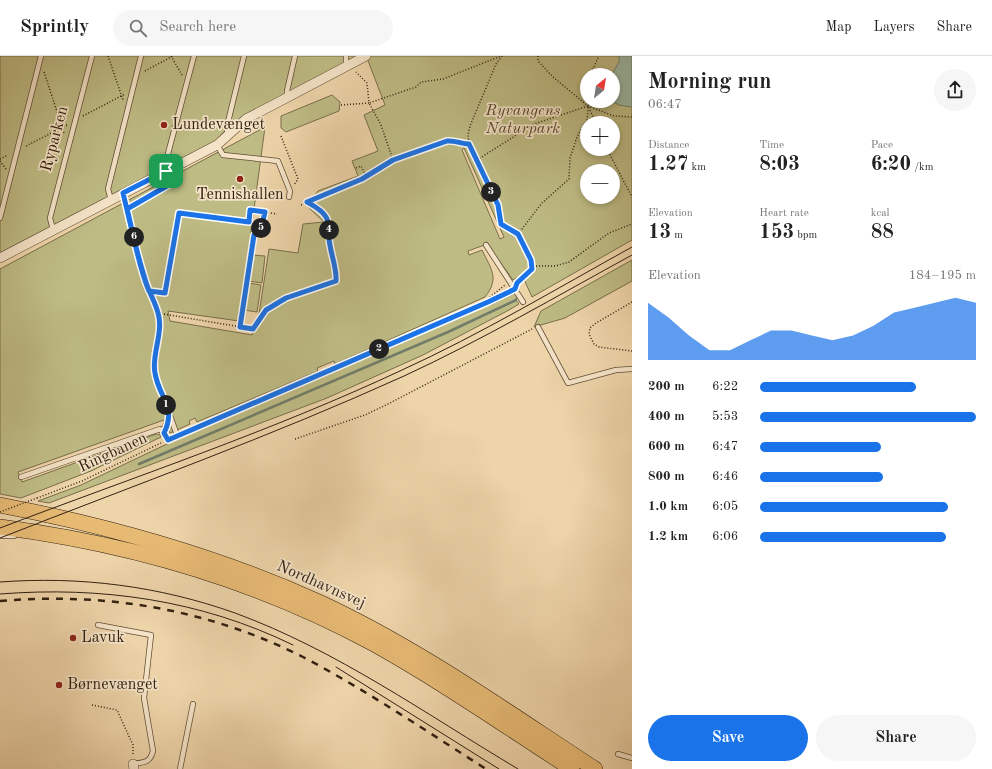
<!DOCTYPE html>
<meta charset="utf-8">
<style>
body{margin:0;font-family:"Old Standard TT",serif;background:#f6f6f6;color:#222;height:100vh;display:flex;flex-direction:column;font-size:15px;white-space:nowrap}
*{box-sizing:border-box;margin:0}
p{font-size:13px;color:#767676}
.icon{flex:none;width:22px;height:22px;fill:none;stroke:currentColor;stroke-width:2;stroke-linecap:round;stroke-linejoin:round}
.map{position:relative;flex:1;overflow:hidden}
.sheet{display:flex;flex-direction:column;background:#fff;width:360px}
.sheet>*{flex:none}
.needle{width:26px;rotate:30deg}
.buttons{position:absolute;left:580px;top:12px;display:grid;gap:8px}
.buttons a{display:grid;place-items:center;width:40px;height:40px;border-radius:50%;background:#fff;box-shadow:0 2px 6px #0003;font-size:20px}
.pin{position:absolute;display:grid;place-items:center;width:34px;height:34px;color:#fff;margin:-17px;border-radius:8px;box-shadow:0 2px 6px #0006}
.km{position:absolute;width:20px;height:20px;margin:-10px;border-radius:50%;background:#222;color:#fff;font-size:11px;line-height:20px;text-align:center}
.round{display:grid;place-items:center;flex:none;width:42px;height:42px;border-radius:21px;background:#f6f6f6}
.summary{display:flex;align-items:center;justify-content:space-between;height:68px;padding:0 16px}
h1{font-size:22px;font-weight:700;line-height:30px}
.figures{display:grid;grid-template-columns:repeat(3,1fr);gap:6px;height:68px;padding:4px 16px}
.figures div{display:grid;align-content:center}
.figures b{font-size:20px;font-weight:700}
.figures small{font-size:11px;font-weight:400}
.figures p{font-size:11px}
.chart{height:112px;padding:8px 16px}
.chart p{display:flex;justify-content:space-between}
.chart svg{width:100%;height:72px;margin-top:4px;fill:#1a73e8;opacity:.7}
.cta{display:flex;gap:8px;margin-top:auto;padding:8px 16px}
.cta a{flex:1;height:46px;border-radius:24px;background:#1a73e8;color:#fff;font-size:16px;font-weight:700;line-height:46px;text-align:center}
.cta a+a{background:#f6f6f6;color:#222}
ul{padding:0 16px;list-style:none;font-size:13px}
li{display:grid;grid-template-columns:64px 48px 1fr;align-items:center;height:30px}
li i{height:10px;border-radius:5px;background:#1a73e8}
header{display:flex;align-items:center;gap:24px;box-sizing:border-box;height:56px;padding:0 20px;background:#fff;border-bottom:1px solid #e0e0e0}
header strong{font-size:19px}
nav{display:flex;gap:22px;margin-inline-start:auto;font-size:14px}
.search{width:280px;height:36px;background:#f6f6f6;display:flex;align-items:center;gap:10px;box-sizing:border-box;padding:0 14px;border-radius:22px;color:#767676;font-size:15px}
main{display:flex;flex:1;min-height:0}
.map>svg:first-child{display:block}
.green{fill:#bebb84;stroke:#786e4a;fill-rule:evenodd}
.water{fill:#9bb9a4;stroke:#717c69}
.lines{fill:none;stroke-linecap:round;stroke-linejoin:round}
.stream{stroke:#717c69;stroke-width:2.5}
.service-casing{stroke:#604d37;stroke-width:6}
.minor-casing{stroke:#604d37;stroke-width:10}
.trunk-casing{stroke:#312011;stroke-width:16}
.path{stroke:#312011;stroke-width:1.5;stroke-dasharray:1 2;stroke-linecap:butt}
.service{stroke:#f4e3c7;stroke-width:4.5}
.minor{stroke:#f4e3c7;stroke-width:9}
.trunk{stroke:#e7ba74;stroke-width:15}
.tram{stroke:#312011;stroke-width:1}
.rail{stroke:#312011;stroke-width:2.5;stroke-dasharray:7 7;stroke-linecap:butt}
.path-bridge{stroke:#312011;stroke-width:1.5;stroke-dasharray:1 2;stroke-linecap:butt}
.route-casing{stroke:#fff;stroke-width:8}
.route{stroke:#1a73e8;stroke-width:5}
.poi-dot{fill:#8f2418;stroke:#f4e3c7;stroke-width:1.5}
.labels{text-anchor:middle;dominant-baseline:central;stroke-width:3.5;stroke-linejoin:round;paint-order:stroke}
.park-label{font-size:16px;font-style:italic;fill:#54472e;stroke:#f4e3c7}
.poi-label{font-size:16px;fill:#312011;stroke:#f4e3c7;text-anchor:start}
.street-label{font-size:16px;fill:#312011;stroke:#f4e3c7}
</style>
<header>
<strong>Sprintly</strong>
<div class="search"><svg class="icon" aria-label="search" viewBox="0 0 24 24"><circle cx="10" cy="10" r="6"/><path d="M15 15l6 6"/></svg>Search here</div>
<nav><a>Map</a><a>Layers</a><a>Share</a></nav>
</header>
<main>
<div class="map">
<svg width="632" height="713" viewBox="0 0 632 713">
<rect width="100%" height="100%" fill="#eed4a9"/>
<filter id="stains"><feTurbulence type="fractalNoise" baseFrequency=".005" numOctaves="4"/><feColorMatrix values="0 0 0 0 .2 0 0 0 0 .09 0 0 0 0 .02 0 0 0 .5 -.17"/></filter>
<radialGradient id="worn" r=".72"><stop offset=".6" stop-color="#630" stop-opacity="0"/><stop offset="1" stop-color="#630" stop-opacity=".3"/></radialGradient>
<!-- green -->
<path class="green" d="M 0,0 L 358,0 L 234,66 L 214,86 L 0,197 Z
M 371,0 L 632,0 L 632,184 L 532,241 L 522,219 L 513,224 L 487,188 L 468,195 L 469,199 L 482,194 C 491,213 500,222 485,241 L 335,308 L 334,305 L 317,312 L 318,315 L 197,366 L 195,362 L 189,365 L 190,368 L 170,377 L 164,364 L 18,416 L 22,426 L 156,378 L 161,379 L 161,381 L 91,415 L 21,442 L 0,438 L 0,213 L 265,71 L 239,265 L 168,255 L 170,265 L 252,279 L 259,258 L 269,193 L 298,197 L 303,168 L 324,166 L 307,150 L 318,135 L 358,120 L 352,105 L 378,95 L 364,59 L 385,49 L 367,2 ZM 587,19 L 613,19 L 613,45 L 587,45 ZM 587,67 L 613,67 L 613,93 L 587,93 ZM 464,92 L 504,181 L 500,183 L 462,94 ZM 587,115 L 613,115 L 613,141 L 587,141 Z
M 332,39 L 340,46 L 339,55 L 286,76 L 281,72 L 281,60 Z
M 252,199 L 265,200 L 262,227 L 248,225 Z
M 632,204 L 632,225 L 565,262 L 534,271 L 541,255 Z
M 248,227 L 261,229 L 257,256 L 244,254 Z
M 511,237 L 515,237 L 519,241 L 515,243 L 519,248 L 509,254 L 423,299 L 327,342 L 49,447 L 38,445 L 81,429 L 171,386 L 350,309 Z"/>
<!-- water -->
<path class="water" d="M 619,0 L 632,0 L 632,51 L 619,49 L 611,45 L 613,45 L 613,19 L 603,19 L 612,18 L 619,6 Z"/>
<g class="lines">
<!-- stream -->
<path class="stream" d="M 139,408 L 448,276 L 516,244"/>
<!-- service casing -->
<g class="service-casing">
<path id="service" d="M 346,0 L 346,10
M 287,41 L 287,35 L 295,0
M 227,78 L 228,66 L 244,0
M 217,89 L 223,99 L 278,105 L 290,135 L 289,141
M 123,137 L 145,224 L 158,257 L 160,268 L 154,316 L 177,379
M 111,144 L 108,133 L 141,0
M 127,153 L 172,127 L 166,115 L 166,105 L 194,0
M 0,162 L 41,0
M 53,174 L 50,162 L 92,0
M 486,189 L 523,246
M 538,271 L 568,327 L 616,314 L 632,313
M 163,377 L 169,360
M 21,421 L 160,373 L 168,384
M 0,480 L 14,480
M 98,569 L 151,579 L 144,642 L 153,695 C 150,707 144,706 133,708
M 618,698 L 632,702
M 180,713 L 193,648"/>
</g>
<!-- minor casing -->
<g class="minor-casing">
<path id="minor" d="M 0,202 L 217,89 L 246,63 L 366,0
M 133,708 L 134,713"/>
</g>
<!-- trunk casing -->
<g class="trunk-casing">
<path id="trunk" d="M 0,449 C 110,470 220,501 321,547 C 418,592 506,655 595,713
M 0,471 C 131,488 258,525 374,588 C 442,626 507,671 572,713"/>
</g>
<!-- path -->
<path class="path" d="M 108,0 L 123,44
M 171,0 L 182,19
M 502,0 L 496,8 L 470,70 L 468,79 L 469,88 L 498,149 L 501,168 L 518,178 L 533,210
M 538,0 L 538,5 L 553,21 L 588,50 L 614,60 L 632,61
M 145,15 L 173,0
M 44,16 L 64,77
M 590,19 L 599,0
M 341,49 L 369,47 L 367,27 L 356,16
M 83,60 L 125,38
M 281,80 L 298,123 L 294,129
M 26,90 L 67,69
M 607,93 L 632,141
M 0,103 L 8,99
M 393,104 L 381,69 L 369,47 L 416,31 L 421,26 L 443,23 L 501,0
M 477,104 L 534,68 L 588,50 L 596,67
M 0,105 L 6,113
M 356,112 L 361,110 L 366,120
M 301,149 L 362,123 L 393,104 L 447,85 C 455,84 461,88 469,88
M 518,178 L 542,147 L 569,123 L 570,102 L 577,81 L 587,64 L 589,45
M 533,210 L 555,210 L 569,206 L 609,177 L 632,168
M 519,226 L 527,218 L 533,210
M 158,236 L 165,237 L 179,157 L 249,166 L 250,154 L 277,158
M 485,245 L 505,229
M 632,246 L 596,267 L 590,272 L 589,278 L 594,288 L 599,291 L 632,295
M 164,258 L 253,273 L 266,254 L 287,242 L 336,225 L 327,161 L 319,153 L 307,146
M 240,271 L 253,179 L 261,173 L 265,156
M 183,377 L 508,236
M 295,383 L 365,359 L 388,348 L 532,273
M 37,442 L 82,425 L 161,387
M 92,649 L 117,654 L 133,689 L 133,699"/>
<!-- service -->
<use href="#service" class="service"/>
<!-- minor -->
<use href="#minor" class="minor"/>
<!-- trunk -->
<use href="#trunk" class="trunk"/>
<!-- tram -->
<path class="tram" d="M 0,472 C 134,421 272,375 402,314 C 481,278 556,233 632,191
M 0,482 C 135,429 272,380 404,320 C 482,284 557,240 632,199
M 0,526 C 80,520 159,530 235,557 C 336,594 426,658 518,713
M 0,538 C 101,530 201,544 293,589
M 336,611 L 499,713"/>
<!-- rail -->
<path class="rail" d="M 0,545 C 105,536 208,553 303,601 C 366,634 426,675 486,713"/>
<!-- path-bridge -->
<path class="path-bridge" d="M 0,456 L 37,442"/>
</g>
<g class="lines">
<!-- route casing -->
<g class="route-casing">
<path id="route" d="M 166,115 L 123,137 C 130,166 136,195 145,223 C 148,235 155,245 158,257 C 164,276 151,300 155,317 C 159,342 177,351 164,377 L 168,384 L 488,246 L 515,233 L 517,227 L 532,213 L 531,204 L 518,178 L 501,168 L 498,149 L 469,88 C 461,88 455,84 447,85 L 393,104 L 362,123 L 307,146 C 314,150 322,154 326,161 C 330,168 329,175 329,182 C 330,197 337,211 336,225 L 286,242 L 266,254 L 253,273 L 240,271 L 254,179 L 261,173 L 265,156 L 250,154 L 249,166 L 179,157 L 165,237 L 149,235 C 138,209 134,180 127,153 L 172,127 L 166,115"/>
</g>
<!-- route -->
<use href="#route" class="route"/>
</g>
<!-- markers -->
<g class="poi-dot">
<circle cx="164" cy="69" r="4"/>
<circle cx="240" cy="123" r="4"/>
<circle cx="73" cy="582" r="4"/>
<circle cx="59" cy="629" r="4"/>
</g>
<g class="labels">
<!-- park labels -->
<g class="park-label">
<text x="523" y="55">Ryvangens<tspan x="523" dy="18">Naturpark</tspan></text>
</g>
<!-- poi labels -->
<g class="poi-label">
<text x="172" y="69">Lundevænget</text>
<text x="240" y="139" text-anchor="middle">Tennishallen</text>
<text x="81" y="582">Lavuk</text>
<text x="67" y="629">Børnevænget</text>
</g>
<!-- street labels -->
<g class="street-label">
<text transform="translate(55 83) rotate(-75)">Ryparken</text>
<text transform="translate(113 397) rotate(-25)">Ringbanen</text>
<text transform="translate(321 529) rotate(24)">Nordhavnsvej</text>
</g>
</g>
<rect width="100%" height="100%" filter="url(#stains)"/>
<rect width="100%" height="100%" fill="url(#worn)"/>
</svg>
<div class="buttons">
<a><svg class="needle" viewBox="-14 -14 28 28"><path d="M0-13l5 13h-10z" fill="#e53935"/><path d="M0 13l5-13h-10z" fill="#767676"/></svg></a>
<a>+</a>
<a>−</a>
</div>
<div class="pin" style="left:166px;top:115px;background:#1e9e55"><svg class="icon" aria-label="arrive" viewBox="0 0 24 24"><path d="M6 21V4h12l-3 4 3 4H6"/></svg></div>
<b class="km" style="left:166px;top:349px">1</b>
<b class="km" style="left:379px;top:293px">2</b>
<b class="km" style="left:491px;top:136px">3</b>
<b class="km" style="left:329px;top:174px">4</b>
<b class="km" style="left:261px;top:172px">5</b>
<b class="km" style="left:134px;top:181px">6</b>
</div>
<section class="sheet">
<div class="summary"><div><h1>Morning run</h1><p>06:47</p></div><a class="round"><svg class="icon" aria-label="share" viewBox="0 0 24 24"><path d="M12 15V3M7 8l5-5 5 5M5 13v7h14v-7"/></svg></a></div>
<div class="figures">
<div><p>Distance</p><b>1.27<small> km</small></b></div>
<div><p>Time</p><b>8:03</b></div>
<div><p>Pace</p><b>6:20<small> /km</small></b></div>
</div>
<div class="figures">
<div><p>Elevation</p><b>13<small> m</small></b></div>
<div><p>Heart rate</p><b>153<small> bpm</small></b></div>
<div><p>kcal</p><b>88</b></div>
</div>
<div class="chart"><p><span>Elevation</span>184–195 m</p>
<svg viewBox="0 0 160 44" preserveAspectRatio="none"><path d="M0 44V9L10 18L20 29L30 38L40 38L50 32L60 26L70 26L80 29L90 32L100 29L110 23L120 15L130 12L140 9L150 6L160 9V44z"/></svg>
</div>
<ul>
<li><b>200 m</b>6:22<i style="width:72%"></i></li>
<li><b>400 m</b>5:53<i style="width:100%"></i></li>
<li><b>600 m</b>6:47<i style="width:56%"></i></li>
<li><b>800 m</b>6:46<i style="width:57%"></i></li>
<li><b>1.0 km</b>6:05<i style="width:87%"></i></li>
<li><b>1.2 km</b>6:06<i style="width:86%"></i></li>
</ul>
<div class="cta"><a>Save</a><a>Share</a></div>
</section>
</main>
